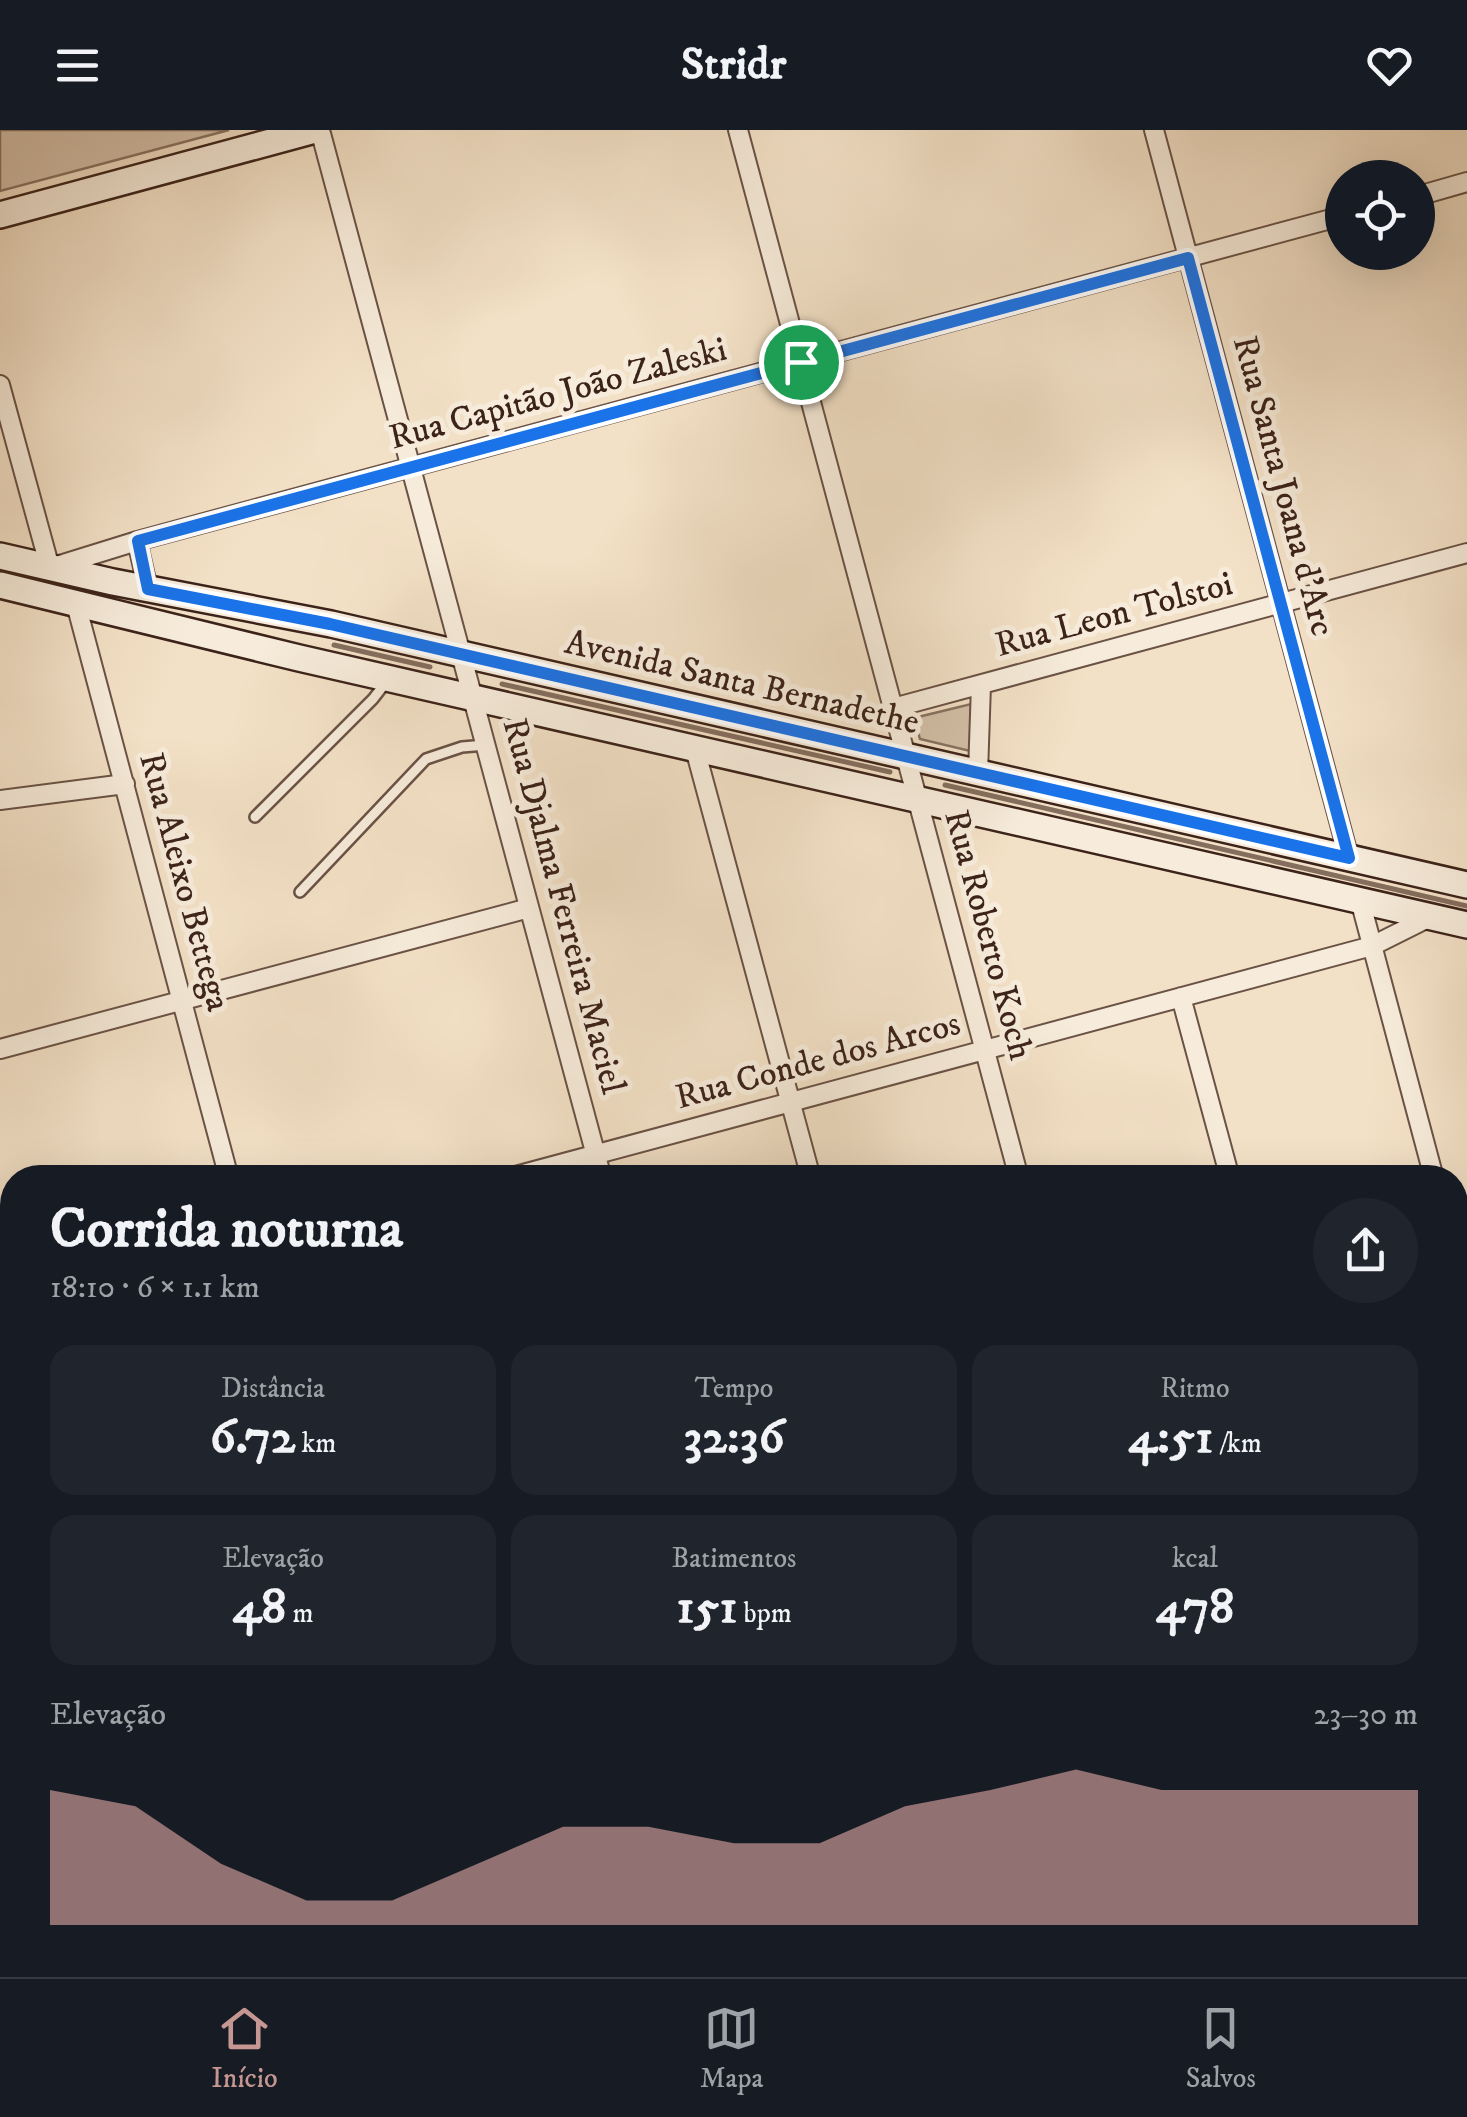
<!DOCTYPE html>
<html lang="pt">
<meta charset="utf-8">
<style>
body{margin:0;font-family:"IM FELL DW Pica",serif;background:#20242c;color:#f1f3f6;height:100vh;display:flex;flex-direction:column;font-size:38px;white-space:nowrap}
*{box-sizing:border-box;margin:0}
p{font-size:32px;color:#9ea1a6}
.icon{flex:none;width:55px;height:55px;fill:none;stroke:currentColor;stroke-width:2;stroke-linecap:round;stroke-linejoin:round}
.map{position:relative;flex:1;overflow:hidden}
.drawer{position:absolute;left:0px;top:1035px;width:1468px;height:812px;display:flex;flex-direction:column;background:#171b24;border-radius:40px 40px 0 0;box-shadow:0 10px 40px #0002}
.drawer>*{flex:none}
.tools{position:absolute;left:1325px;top:30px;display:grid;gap:20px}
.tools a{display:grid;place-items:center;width:110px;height:110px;border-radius:50%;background:#171b24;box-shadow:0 10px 40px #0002;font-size:50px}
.pin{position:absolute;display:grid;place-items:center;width:85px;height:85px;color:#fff;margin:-42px;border:5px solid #fff;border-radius:50%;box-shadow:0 2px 10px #0007}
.round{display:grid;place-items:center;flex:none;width:105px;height:105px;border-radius:52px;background:#20242c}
.overview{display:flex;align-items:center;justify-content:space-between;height:170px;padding:0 50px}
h1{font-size:55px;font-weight:700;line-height:75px}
.figures{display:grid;grid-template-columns:repeat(3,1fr);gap:15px;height:170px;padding:10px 50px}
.figures div{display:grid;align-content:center;border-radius:25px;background:#20242c;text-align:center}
.figures b{font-size:50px;font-weight:700}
.figures small{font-size:28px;font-weight:400}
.figures p{font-size:28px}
.chart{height:280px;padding:20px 50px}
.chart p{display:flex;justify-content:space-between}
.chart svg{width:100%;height:180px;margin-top:10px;fill:#c59692;opacity:.7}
header{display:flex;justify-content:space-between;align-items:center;height:130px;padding:0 50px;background:#171b24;font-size:45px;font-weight:700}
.menu{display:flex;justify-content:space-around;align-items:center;height:140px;border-top:2px solid #363941;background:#171b24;font-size:28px;color:#9ea1a6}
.menu a{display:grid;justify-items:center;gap:5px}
.menu .current{color:#c59692}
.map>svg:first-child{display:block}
.green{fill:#d4c1aa;stroke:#887262;stroke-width:2.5}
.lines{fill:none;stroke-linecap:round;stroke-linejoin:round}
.stream{stroke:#856e5e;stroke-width:5}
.lane-casing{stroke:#6a5245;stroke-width:14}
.street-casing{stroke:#6a5245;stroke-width:22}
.secondary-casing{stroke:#3c231a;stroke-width:30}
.lane{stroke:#f7ecdb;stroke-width:9}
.street{stroke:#f7ecdb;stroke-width:18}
.secondary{stroke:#f7ecdb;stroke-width:25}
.route-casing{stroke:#fff;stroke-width:20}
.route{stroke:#1a73e8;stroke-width:12}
.labels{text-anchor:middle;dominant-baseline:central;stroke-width:10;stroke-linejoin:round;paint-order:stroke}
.street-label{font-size:35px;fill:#3c231a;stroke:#f7ecdb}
</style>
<header><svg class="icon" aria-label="menu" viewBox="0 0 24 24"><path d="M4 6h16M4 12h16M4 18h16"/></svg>Stridr<svg class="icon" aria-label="heart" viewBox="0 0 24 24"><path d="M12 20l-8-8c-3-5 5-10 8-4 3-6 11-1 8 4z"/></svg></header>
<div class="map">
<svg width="1467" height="1847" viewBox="0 0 1467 1847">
<rect width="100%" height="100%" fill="#f3e1c7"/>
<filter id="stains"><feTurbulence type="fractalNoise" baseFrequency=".002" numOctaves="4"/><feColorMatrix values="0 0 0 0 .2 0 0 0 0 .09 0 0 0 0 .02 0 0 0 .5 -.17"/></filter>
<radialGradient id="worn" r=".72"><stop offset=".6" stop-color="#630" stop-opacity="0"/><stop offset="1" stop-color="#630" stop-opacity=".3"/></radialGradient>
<!-- green -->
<path class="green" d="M 0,0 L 229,0 L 0,61 Z
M 971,574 L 970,621 L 920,609 L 914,588 Z"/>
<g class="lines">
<!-- stream -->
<path class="stream" d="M 334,515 L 430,537
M 502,554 L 890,642
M 945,655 L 1467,776"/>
<!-- lane casing -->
<g class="lane-casing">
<path id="lane" d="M 255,687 L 373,569 L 387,551
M 300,762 L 426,629 L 462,617 L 486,615"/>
</g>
<!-- street casing -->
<g class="street-casing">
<path id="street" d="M 320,0 L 602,1048
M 738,0 L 1019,1048
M 1154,0 L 1349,728
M 1418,66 L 1467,52
M 0,255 L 50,438 L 137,411 L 1342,86
M 137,411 L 148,459
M 76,474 L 229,1048
M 893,578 L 1467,423
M 695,619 L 811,1048
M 978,643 L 981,555
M 0,670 L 125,654
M 1360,770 L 1434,1048
M 1181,867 L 1230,1048
M 0,919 L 529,778
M 508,1048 L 1372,816 L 1430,787
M 1455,1125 L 1467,1169
M 0,1184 L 12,1180
M 1455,1532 L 1467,1528
M 0,1559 L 12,1556
M 0,1584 L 12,1630
M 70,1835 L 74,1847
M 437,1835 L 441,1847
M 814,1835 L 818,1847
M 1230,1835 L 1234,1847
M 1443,1835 L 1446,1847
M 284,1847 L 318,1835"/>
</g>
<!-- secondary casing -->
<g class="secondary-casing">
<path id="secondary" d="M 0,85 L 315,0
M 0,426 L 113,452 L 331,494 L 1467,755
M 0,455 L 299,528 L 1467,795"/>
</g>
<!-- lane -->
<use href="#lane" class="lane"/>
<!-- street -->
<use href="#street" class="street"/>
<!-- secondary -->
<use href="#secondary" class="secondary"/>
</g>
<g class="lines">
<!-- route casing -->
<g class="route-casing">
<path id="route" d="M 1188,128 L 1349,728 L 330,494 L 148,459 L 138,411 Z"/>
</g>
<!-- route -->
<use href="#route" class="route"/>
</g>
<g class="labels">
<!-- street labels -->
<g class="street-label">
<text transform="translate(558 264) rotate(-15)">Rua Capitão João Zaleski</text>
<text transform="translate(1283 356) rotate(75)">Rua Santa Joana d'Arc</text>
<text transform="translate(1114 485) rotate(-15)">Rua Leon Tolstoi</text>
<text transform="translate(742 553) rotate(13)">Avenida Santa Bernadethe</text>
<text transform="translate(184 752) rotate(75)">Rua Aleixo Bettega</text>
<text transform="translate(563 776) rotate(75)">Rua Djalma Ferreira Maciel</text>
<text transform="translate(988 805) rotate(75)">Rua Roberto Koch</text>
<text transform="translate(818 931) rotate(-15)">Rua Conde dos Arcos</text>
</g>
</g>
<rect width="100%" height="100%" filter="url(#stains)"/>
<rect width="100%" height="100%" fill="url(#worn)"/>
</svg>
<div class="tools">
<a><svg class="icon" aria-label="locate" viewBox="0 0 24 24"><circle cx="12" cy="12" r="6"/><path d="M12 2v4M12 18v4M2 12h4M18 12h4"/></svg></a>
</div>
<div class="pin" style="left:801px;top:232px;background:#1e9e55"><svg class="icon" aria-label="arrive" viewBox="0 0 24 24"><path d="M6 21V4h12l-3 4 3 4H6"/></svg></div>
<section class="drawer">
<div class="overview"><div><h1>Corrida noturna</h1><p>18:10 · 6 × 1.1 km</p></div><a class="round"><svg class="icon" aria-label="share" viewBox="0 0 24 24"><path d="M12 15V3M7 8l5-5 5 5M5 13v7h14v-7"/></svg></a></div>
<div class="figures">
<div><p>Distância</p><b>6.72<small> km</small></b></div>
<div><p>Tempo</p><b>32:36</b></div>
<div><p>Ritmo</p><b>4:51<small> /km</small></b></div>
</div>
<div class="figures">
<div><p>Elevação</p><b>48<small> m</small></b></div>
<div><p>Batimentos</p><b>151<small> bpm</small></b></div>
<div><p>kcal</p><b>478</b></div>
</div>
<div class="chart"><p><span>Elevação</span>23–30 m</p>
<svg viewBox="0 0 160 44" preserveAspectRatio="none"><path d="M0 44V11L10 15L20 29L30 38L40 38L50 29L60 20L70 20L80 24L90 24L100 15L110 11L120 6L130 11L140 11L150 11L160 11V44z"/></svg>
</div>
</section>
</div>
<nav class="menu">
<a class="current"><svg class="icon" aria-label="home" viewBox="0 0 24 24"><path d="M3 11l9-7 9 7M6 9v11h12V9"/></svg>Início</a>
<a><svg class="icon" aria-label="map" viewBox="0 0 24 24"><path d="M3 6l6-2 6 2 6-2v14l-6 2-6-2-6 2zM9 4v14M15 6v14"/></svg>Mapa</a>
<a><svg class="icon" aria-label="saved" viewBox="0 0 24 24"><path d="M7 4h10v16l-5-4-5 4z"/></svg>Salvos</a>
</nav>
